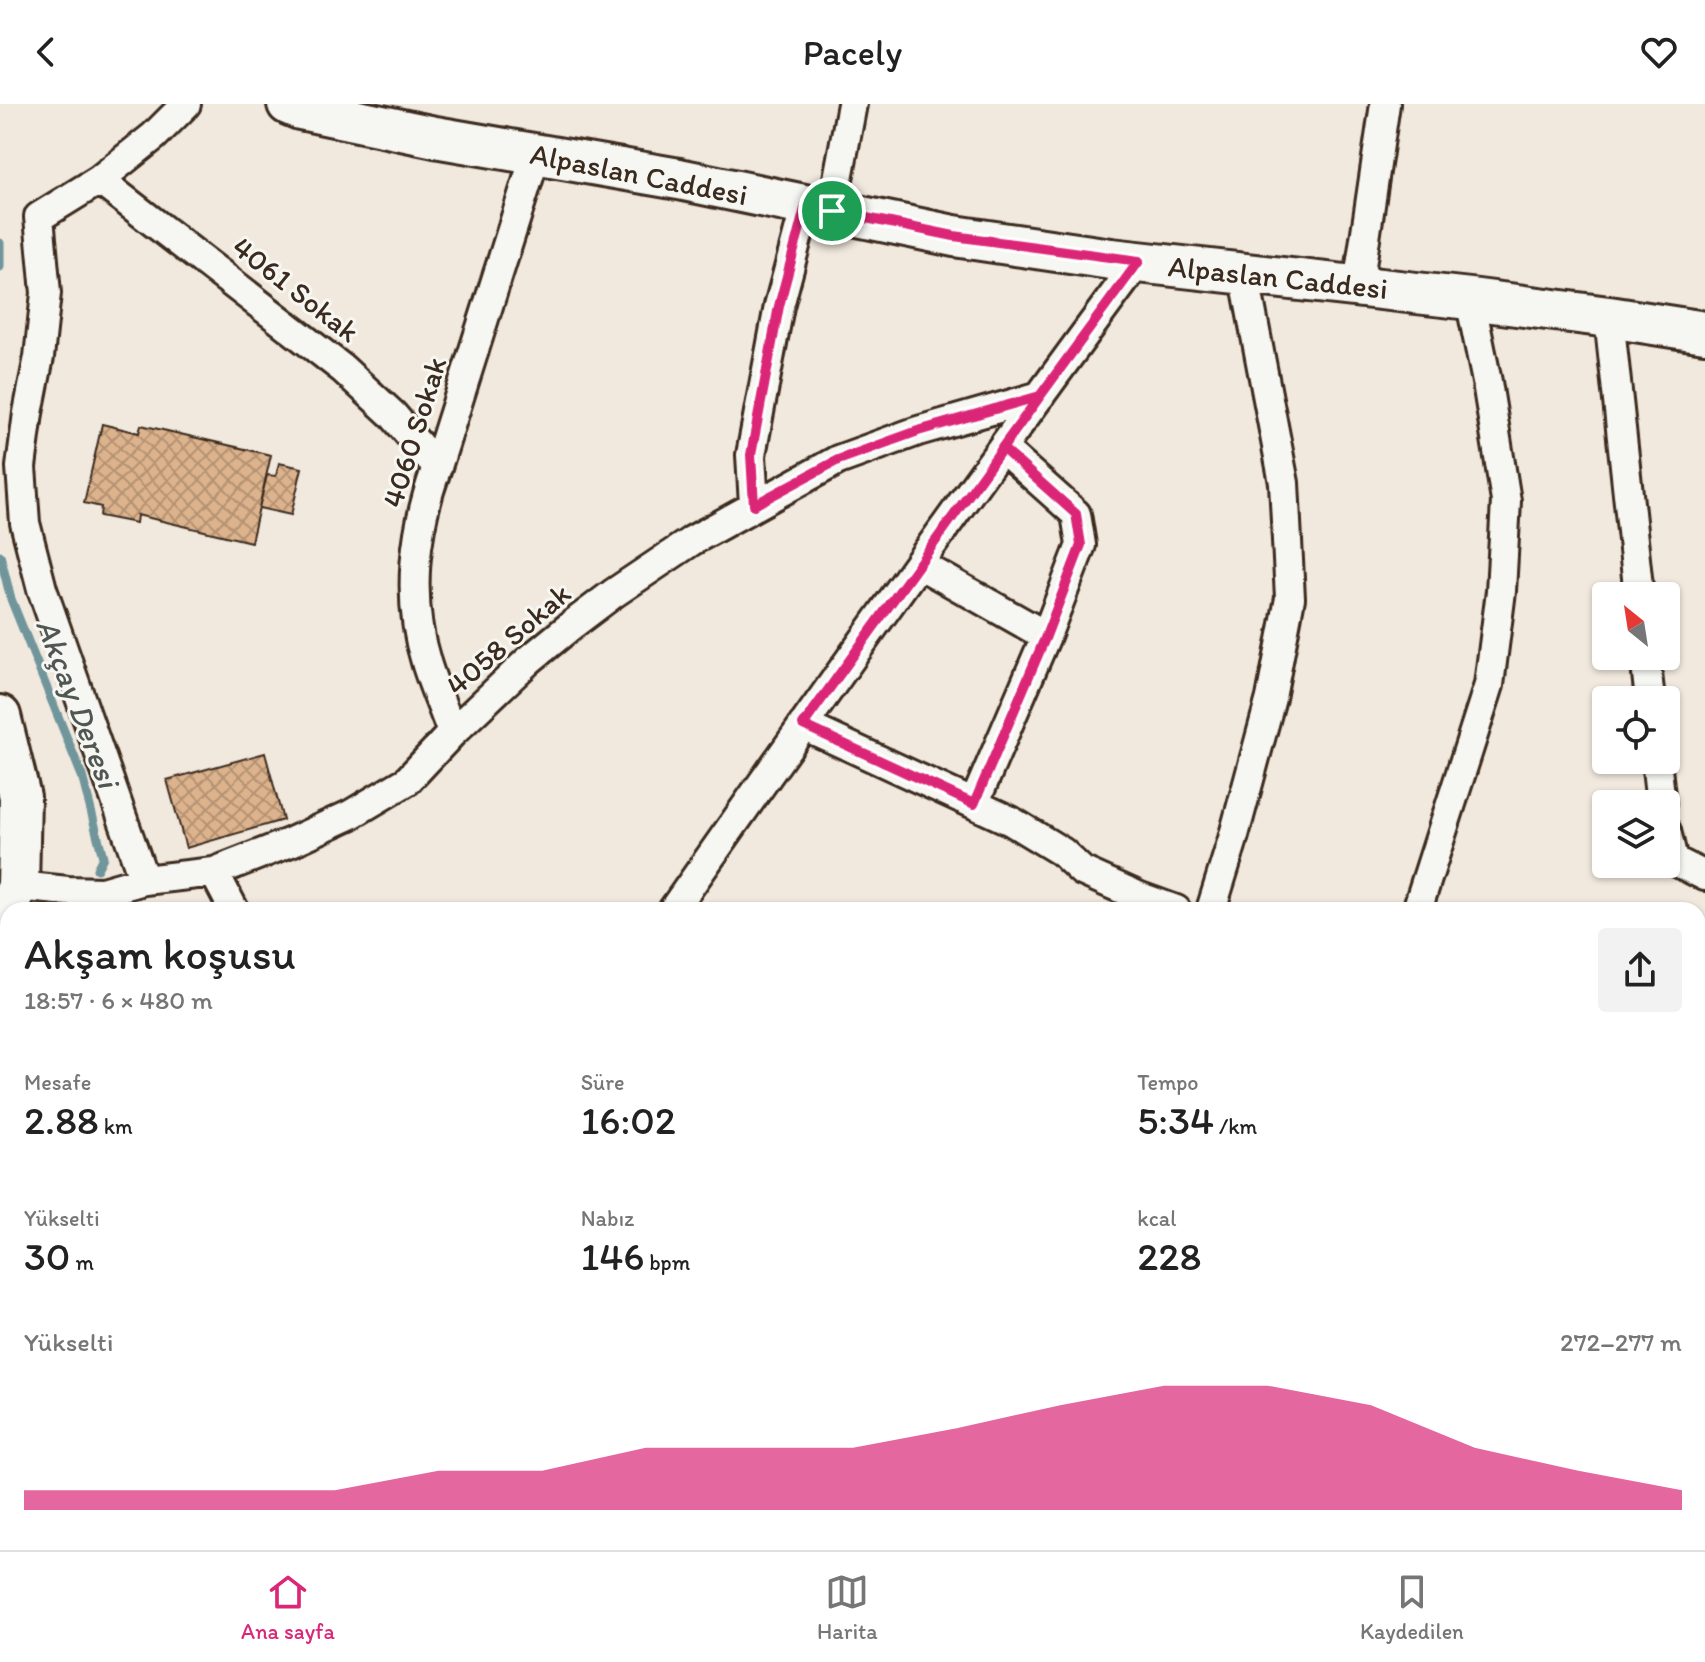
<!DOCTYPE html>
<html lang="tr">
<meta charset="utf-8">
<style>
body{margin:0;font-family:Itim,sans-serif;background:#f2f2f2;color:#222;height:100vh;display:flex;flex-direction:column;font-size:30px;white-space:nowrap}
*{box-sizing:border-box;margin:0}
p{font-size:26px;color:#767676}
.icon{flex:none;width:44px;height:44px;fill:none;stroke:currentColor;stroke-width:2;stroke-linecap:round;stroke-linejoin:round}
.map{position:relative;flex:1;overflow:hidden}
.drawer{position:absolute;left:0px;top:798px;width:1706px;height:648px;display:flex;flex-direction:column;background:#fff;border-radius:24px 24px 0 0;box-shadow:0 2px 6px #0004}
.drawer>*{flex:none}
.needle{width:52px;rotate:330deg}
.tools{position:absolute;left:1592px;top:478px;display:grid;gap:16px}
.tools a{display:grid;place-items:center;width:88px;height:88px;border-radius:8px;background:#fff;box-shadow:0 2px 6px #0004;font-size:40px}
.pin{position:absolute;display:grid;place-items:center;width:68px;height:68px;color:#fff;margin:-34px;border:4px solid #fff;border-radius:50%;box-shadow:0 2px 8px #0007}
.round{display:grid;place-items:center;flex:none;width:84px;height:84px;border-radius:8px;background:#f2f2f2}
.overview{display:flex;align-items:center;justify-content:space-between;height:136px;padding:0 24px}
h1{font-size:44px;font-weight:600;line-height:60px}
.figures{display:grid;grid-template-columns:repeat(3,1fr);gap:12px;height:136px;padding:8px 24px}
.figures div{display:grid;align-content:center}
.figures b{font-size:40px;font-weight:600}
.figures small{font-size:22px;font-weight:400}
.figures p{font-size:22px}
.chart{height:224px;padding:16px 24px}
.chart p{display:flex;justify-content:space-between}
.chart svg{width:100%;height:144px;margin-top:8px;fill:#db2777;opacity:.7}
header{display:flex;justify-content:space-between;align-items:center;height:104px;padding:0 24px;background:#fff;font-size:36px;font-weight:600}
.tabs{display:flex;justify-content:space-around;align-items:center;height:112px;border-top:2px solid #e0e0e0;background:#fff;font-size:22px;color:#767676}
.tabs a{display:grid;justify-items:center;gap:4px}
.tabs .active{color:#db2777}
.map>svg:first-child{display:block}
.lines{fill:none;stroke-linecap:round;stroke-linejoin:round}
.stream{stroke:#6f969c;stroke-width:9}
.building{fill:url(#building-cross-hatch);stroke:#3b2a1e;stroke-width:2}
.street-casing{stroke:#3b2a1e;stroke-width:34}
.secondary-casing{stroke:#3b2a1e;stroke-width:46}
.street{stroke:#f6f6f2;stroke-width:28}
.secondary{stroke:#f6f6f2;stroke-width:40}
.route-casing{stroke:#fff;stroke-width:16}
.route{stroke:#db2777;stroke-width:10}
.labels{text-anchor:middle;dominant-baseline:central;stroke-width:6;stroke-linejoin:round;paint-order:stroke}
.street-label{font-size:30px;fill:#3b2a1e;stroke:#f6f6f2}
.water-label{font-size:32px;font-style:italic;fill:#505752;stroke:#f6f6f2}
</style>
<header><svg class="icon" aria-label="back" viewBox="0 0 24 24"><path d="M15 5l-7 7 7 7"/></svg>Pacely<svg class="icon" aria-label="heart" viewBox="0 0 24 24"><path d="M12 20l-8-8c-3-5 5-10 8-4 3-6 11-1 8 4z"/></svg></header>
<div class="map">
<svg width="1705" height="1446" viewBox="0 0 1705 1446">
<defs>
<pattern id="building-cross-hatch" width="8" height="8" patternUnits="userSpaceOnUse" patternTransform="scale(2)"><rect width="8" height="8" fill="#ddb38d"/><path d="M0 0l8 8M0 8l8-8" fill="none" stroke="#b49273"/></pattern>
</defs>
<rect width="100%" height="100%" fill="#f1e9de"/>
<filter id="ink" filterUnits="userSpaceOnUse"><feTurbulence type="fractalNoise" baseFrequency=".0125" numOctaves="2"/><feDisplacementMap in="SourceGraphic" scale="16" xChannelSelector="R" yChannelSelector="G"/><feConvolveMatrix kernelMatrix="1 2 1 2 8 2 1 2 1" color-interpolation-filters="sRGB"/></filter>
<g filter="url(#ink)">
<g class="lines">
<!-- stream -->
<path class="stream" d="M 0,139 L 0,163
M 0,451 L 11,495 L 82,672 L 103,753 L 97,765
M 0,931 L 8,918"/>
</g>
<!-- building -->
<path class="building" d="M 102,320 L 139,329 L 141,321 L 271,351 L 251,438 L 137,411 L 136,419 L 100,412 L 101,403 L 84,399 Z
M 279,359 L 302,364 L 291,411 L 259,404 L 267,371 L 276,372 Z
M 265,649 L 283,716 L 186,744 L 167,676 Z"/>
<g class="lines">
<!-- street casing -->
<g class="street-casing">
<path id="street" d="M 99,76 L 343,265 L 393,311 L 437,363
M 832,107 L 852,0
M 1358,182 L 1385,0
M 1609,213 L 1639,492
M 754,401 L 751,351 L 779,202 L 806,101
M 919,460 L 1046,532
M 1645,552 L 1650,596
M 803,621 L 1011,717 L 1062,748 L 1082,767 L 1140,793 L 1176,806
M 452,629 C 444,605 433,582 426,558 C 406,494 414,425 437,363 L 536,50
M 1656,656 L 1661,700
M 974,700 L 1046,532 L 1081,441 L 1076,410 L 1002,344
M 1666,727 L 1673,756 L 1705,772
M 214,768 L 234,806
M 144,776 L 42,485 L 25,419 L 21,363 L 28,309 L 39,253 L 46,189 L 39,113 L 99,76 L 154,32 L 186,0
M 18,782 L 68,787 L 102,788 L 144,776 L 214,768 L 291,738 L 350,711 L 407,677 L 452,629 L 529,556 L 573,520 L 614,489 L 693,436 L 838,356 L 918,327 L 1040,292
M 673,806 C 826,588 980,371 1139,157
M 1211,806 L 1233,735 L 1271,594 L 1290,494 L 1284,379 L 1244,169
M 1417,806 L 1489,581 L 1501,487 L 1506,397 L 1487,278 L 1470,195
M 0,1055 L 8,1039
M 1698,1055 L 1705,1059
M 0,1313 L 8,1316
M 559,1438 L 559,1446
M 1690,1438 L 1694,1446
M 66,1446 L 71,1438
M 203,1446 L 205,1438
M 445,1446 L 446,1438
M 888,1446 L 889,1438
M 1025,1446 L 1025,1438
M 1608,1446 L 1608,1438"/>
</g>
<!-- secondary casing -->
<g class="secondary-casing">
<path id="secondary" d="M 288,0 L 300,5 L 435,33 L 679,75 L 954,132 L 1111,155 L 1470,195 L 1609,213 L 1705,228
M 0,612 L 20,693 L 18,782 L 0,821
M 1085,1438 L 1092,1446
M 723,1446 L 723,1438"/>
</g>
<!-- street -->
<use href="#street" class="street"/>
<!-- secondary -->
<use href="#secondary" class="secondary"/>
</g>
</g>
<g class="lines" filter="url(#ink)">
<!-- route casing -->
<g class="route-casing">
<path id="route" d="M 832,107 L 806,101 L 779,202 L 751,351 L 754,401 L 838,356 L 918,327 L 1040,292 L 1002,344 L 1076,410 L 1081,441 L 1046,532 L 974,700 L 803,621 L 1040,292 L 1139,157 L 954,132 L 832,107"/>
</g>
<!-- route -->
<use href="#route" class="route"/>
</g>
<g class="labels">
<!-- street labels -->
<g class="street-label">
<text transform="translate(639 70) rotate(11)">Alpaslan Caddesi</text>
<text transform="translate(1278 173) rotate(6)">Alpaslan Caddesi</text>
<text transform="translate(296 185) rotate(38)">4061 Sokak</text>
<text transform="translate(414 328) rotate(-73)">4060 Sokak</text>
<text transform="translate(508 535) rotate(-41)">4058 Sokak</text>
</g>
<!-- water labels -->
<g class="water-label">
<text transform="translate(78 599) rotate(69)">Akçay Deresi</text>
</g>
</g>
</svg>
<div class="tools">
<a><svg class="needle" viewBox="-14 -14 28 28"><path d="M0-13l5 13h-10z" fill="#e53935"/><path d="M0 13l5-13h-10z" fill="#767676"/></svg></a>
<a><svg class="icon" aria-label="locate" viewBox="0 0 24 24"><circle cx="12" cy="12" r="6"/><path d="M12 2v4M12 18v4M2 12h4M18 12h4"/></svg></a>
<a><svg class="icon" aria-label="layers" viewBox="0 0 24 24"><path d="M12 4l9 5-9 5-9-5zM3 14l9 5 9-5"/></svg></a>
</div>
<div class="pin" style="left:832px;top:107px;background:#1e9e55"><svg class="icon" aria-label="arrive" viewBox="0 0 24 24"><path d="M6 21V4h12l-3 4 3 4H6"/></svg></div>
<section class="drawer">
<div class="overview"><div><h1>Akşam koşusu</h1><p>18:57 · 6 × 480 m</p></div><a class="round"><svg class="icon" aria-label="share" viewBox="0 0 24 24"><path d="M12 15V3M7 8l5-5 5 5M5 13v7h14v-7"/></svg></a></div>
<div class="figures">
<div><p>Mesafe</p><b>2.88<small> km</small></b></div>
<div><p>Süre</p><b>16:02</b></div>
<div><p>Tempo</p><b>5:34<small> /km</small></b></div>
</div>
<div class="figures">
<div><p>Yükselti</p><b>30<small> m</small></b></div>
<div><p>Nabız</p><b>146<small> bpm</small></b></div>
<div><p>kcal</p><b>228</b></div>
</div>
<div class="chart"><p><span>Yükselti</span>272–277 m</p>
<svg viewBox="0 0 160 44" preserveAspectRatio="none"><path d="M0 44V38L10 38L20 38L30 38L40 32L50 32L60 25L70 25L80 25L90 19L100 12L110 6L120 6L130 12L140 25L150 32L160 38V44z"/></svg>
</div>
</section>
</div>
<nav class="tabs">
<a class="active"><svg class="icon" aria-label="home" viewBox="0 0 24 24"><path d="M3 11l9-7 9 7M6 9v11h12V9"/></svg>Ana sayfa</a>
<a><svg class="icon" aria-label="map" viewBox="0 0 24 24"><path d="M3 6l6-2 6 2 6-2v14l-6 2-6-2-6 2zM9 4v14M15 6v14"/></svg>Harita</a>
<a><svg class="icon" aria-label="saved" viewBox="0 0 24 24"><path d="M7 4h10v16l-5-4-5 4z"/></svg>Kaydedilen</a>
</nav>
